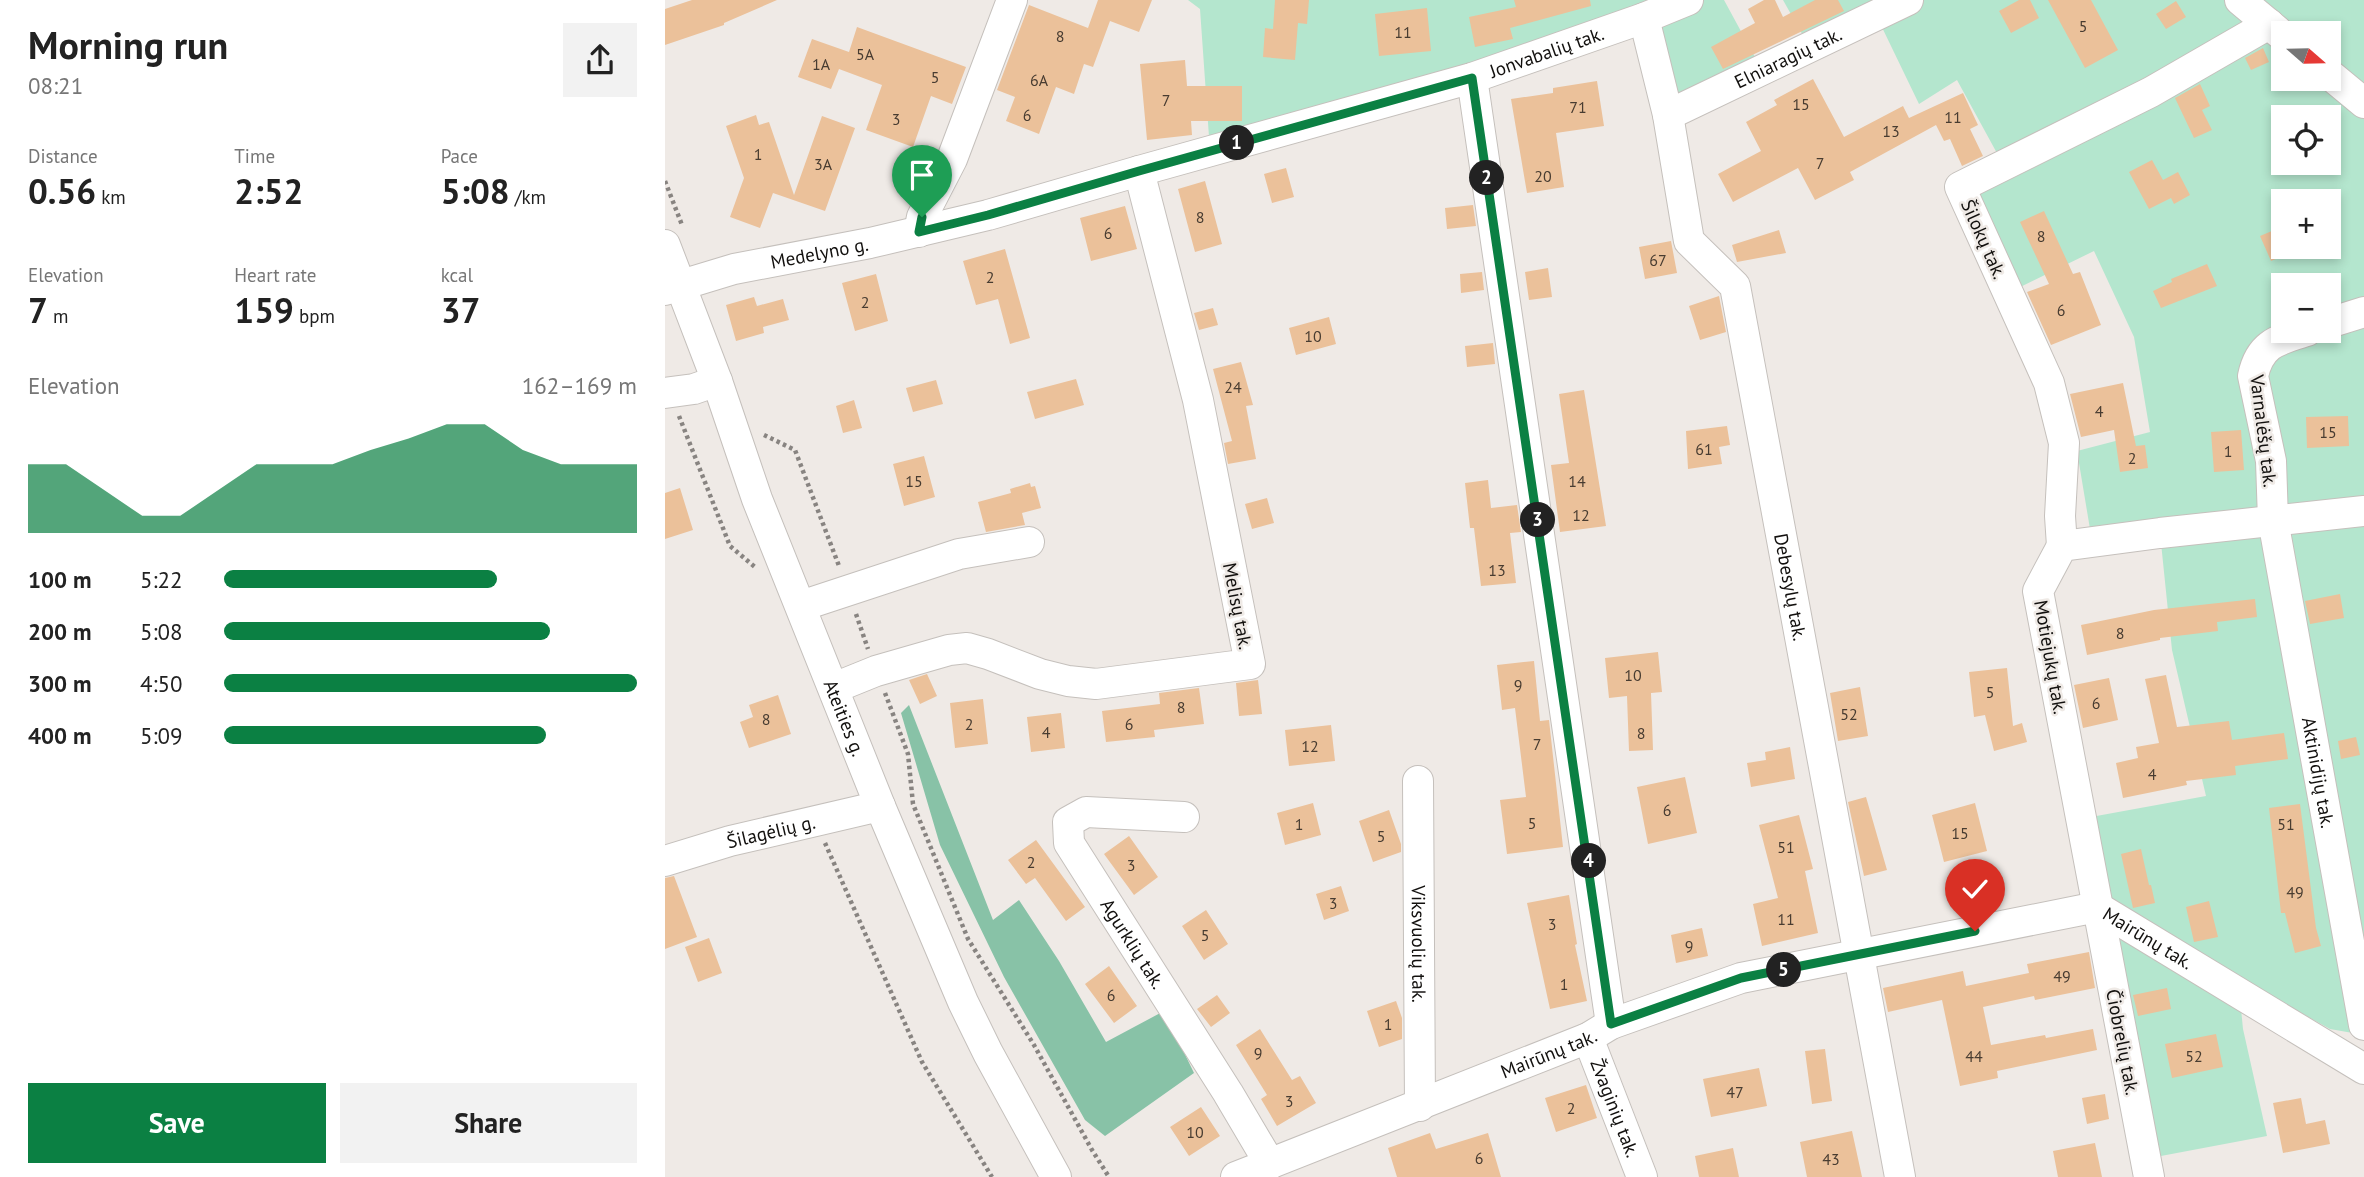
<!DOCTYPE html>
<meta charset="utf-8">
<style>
body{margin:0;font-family:"PT Sans",sans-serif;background:#f2f2f2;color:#222;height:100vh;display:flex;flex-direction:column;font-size:26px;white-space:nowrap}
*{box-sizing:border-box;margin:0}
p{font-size:23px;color:#767676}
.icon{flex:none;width:38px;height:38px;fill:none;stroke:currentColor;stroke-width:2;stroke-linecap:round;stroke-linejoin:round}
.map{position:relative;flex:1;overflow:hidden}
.details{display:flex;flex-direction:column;background:#fff;width:665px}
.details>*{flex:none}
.needle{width:46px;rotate:110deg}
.buttons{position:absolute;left:1606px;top:21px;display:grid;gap:14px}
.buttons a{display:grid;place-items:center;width:70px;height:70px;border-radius:0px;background:#fff;box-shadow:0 4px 10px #0003;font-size:35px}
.pin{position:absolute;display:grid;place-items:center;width:60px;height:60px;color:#fff;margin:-72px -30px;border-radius:50% 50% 50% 0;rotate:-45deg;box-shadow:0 0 7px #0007}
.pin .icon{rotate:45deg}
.km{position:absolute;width:35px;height:35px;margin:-18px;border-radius:50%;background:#222;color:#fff;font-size:19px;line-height:35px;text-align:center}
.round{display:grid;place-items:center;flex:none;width:74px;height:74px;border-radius:0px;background:#f2f2f2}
.headline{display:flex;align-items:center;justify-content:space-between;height:119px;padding:0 28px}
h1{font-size:38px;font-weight:800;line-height:52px}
.figures{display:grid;grid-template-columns:repeat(3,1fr);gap:10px;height:119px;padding:7px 28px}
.figures div{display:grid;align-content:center}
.figures b{font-size:35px;font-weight:800}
.figures small{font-size:19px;font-weight:400}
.figures p{font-size:19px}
.chart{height:196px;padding:14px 28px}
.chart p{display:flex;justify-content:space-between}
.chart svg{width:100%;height:126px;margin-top:7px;fill:#0b8043;opacity:.7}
.primary-button{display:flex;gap:14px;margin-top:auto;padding:14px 28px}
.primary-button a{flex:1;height:80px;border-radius:0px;background:#0b8043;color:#fff;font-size:28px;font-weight:800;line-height:80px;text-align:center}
.primary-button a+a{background:#f2f2f2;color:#222}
ul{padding:0 28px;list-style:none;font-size:23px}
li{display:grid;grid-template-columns:112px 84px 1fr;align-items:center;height:52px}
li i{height:18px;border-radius:9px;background:#0b8043}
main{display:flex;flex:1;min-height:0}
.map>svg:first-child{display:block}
.green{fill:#b4e6ce;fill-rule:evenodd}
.forest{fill:#88c2a7}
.building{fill:#ebc19a}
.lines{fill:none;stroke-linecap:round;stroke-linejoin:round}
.minor-casing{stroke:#c5c0bc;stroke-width:32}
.path{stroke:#888481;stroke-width:4.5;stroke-dasharray:3.5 3.5;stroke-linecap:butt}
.minor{stroke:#fff;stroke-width:30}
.route-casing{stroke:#fff;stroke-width:14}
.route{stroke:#0b8043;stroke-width:9}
.labels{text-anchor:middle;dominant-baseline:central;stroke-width:5;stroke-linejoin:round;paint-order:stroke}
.number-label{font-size:16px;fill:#483c31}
.street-label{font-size:19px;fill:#12100e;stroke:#efeae6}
</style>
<main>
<section class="details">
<div class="headline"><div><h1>Morning run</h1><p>08:21</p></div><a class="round"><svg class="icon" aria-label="share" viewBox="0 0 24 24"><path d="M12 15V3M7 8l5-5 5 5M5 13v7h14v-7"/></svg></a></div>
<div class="figures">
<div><p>Distance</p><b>0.56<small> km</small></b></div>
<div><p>Time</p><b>2:52</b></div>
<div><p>Pace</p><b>5:08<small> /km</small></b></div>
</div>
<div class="figures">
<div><p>Elevation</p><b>7<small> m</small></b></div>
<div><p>Heart rate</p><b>159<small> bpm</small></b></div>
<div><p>kcal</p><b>37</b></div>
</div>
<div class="chart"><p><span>Elevation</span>162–169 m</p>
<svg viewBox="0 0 160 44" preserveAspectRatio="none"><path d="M0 44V20L10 20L20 29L30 38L40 38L50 29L60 20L70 20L80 20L90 15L100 11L110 6L120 6L130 15L140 20L150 20L160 20V44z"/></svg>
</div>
<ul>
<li><b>100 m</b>5:22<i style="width:66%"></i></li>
<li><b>200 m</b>5:08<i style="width:79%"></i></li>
<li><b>300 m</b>4:50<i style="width:100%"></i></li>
<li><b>400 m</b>5:09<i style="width:78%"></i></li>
</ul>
<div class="primary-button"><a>Save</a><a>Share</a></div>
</section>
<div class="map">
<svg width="1699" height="1177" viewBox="0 0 1699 1177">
<rect width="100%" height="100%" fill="#efeae6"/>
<!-- green -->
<path class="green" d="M 523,0 L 1059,0 L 1097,70 L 1003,115 L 980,19 L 545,151 L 535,9 Z
M 1118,0 L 1699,0 L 1699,1035 L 1665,1029 L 1573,978 L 1578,1029 L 1602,1136 L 1480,1159 L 1415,819 L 1541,796 L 1507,650 L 1495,533 L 1427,541 L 1412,451 L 1485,432 L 1469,337 L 1429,251 L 1343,293 L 1295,187 L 1339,166 L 1292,80 L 1254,104 L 1212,17 L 1145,48 ZM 1619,33 L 1664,33 L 1664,79 L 1619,79 ZM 1619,117 L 1664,117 L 1664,163 L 1619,163 ZM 1619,201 L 1664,201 L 1664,247 L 1619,247 ZM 1619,285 L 1664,285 L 1664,331 L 1619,331 Z"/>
<!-- forest -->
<path class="forest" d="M 244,705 L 328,920 L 354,900 L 394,961 L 441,1042 L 499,1011 L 529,1073 L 440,1136 L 420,1120 L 339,977 L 275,845 L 236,713 Z"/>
<!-- building -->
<path class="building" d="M 27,0 L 112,0 L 59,23 L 59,25 L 0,45 L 0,9 Z
M 433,0 L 487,0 L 474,32 L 445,21 L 428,67 L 419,64 L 409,94 L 391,87 L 374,134 L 341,121 L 350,97 L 332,90 L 364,5 L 423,28 Z
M 610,0 L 644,0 L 642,24 L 633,23 L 630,60 L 598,57 L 600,28 L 608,29 Z
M 849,0 L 925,0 L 926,6 L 845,28 L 848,39 L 810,47 L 804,17 L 851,7 Z
M 1099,0 L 1110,0 L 1118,17 L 1150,0 L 1173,0 L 1179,11 L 1058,69 L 1046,47 L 1090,23 L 1083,9 Z
M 1354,0 L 1365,0 L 1374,18 L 1346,33 L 1334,11 Z
M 1383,0 L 1426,0 L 1453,50 L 1420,68 Z
M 1511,1 L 1521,17 L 1501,29 L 1491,14 Z
M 762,8 L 766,51 L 714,56 L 710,14 Z
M 192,27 L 301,67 L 287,104 L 266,96 L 248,147 L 201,130 L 217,85 L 174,69 L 166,89 L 133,77 L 147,39 L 184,52 Z
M 1598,48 L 1604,62 L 1586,70 L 1580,58 Z
M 520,60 L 522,86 L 577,86 L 577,121 L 526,121 L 527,135 L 482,140 L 475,64 Z
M 1148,79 L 1179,137 L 1238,106 L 1244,118 L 1298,93 L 1313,125 L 1305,129 L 1318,156 L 1297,166 L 1285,139 L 1279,141 L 1271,125 L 1185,172 L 1189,180 L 1150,200 L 1133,168 L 1068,202 L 1053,174 L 1096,151 L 1081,122 L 1112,105 L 1109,100 Z
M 932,81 L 939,126 L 891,133 L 899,187 L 862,193 L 846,99 L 888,93 L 888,88 Z
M 1535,84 L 1545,106 L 1537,110 L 1547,130 L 1529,138 L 1510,98 Z
M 91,115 L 94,125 L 104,122 L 129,195 L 157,116 L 190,128 L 160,211 L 108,193 L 95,228 L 65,217 L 79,178 L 61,126 Z
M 1487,160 L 1498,180 L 1513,172 L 1525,195 L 1509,204 L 1506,198 L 1484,209 L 1464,172 Z
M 621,168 L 629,197 L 607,203 L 599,174 Z
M 540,181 L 557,244 L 530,252 L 513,189 Z
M 808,205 L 811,226 L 782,229 L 780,208 Z
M 460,206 L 472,249 L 426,261 L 415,218 Z
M 1379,211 L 1408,274 L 1415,272 L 1436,325 L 1386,345 L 1362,292 L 1384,284 L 1355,222 Z
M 1614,228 L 1619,238 L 1619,247 L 1623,247 L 1625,253 L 1606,261 L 1595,236 Z
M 1114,230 L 1121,253 L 1072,262 L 1067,245 Z
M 1006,241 L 1012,273 L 980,279 L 974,247 Z
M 340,249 L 365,338 L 345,344 L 333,299 L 311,305 L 298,261 Z
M 1542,264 L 1552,286 L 1496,308 L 1488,291 L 1507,282 L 1506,279 Z
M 883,268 L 887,297 L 864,300 L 860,272 Z
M 817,272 L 819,290 L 796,293 L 795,274 Z
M 211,274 L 223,321 L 190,331 L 177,283 Z
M 1054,296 L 1061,332 L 1035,340 L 1024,306 Z
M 89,297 L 92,306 L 118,299 L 124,320 L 98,327 L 99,333 L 71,341 L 61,305 Z
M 548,308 L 553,325 L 534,330 L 529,313 Z
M 664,317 L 671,344 L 631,355 L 624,328 Z
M 828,343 L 830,364 L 802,367 L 800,346 Z
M 576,362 L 588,405 L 581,406 L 591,459 L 563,464 L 559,443 L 567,441 L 548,369 Z
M 411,379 L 419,405 L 370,419 L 362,392 Z
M 271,380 L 278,404 L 248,412 L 241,388 Z
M 1458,383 L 1471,446 L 1480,445 L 1483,468 L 1455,472 L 1449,430 L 1416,437 L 1405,394 Z
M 919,390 L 941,526 L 895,532 L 886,465 L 904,463 L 894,394 Z
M 189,400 L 197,428 L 178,433 L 171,406 Z
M 1683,416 L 1684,446 L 1642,448 L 1641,417 Z
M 1062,426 L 1065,445 L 1054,447 L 1057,464 L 1023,469 L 1021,431 Z
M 1576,430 L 1579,470 L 1549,472 L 1546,432 Z
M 259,456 L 270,497 L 239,506 L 228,464 Z
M 823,480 L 826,508 L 852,505 L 856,532 L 845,533 L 851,583 L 816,586 L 809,528 L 805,528 L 800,483 Z
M 365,483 L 366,487 L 370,486 L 376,508 L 357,513 L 360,525 L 321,532 L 313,502 L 346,493 L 345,489 Z
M 15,488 L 28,530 L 0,539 L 0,493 Z
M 602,498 L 609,523 L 587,529 L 580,504 Z
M 1675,594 L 1679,618 L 1645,624 L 1640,601 Z
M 1590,599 L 1592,617 L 1552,622 L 1553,631 L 1495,638 L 1495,640 L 1422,655 L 1416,625 L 1489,610 Z
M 993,652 L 997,692 L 986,693 L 988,750 L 964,751 L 962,696 L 944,698 L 940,658 Z
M 869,661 L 875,721 L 884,720 L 898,847 L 842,854 L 835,800 L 861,797 L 850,708 L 837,710 L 832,665 Z
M 1342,668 L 1348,726 L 1357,723 L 1362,742 L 1329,751 L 1320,715 L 1309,717 L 1304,672 Z
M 262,674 L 272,696 L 255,704 L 244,680 Z
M 1501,675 L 1512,727 L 1564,721 L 1567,740 L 1619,733 L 1623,759 L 1570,766 L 1571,775 L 1521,781 L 1522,785 L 1458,798 L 1451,763 L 1473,758 L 1471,747 L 1494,743 L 1480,679 Z
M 1444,678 L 1453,720 L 1418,728 L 1409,685 Z
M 593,680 L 597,714 L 574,716 L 571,683 Z
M 1195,687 L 1203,736 L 1173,741 L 1165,693 Z
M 534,688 L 539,724 L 489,730 L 490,737 L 441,742 L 437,711 L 495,704 L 494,693 Z
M 113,695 L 126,734 L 84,748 L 75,722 L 88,717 L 84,705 Z
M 318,699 L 323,744 L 290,748 L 285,703 Z
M 396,713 L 400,748 L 366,752 L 362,717 Z
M 666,725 L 670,761 L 624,766 L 620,730 Z
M 1691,737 L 1695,755 L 1676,759 L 1673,741 Z
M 1125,747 L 1130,779 L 1086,787 L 1082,763 L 1101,760 L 1100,752 Z
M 1020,777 L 1032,833 L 983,844 L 972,787 Z
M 1201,797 L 1222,870 L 1199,876 L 1183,802 Z
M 648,803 L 656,835 L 620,845 L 612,813 Z
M 1310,803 L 1322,851 L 1279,862 L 1267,815 Z
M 1635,804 L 1651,928 L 1656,946 L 1630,953 L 1620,913 L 1616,913 L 1604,808 Z
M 724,810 L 736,844 L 736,852 L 708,862 L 694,821 Z
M 1134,815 L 1148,869 L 1140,871 L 1153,933 L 1097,946 L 1088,904 L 1113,898 L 1094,825 Z
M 464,836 L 493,877 L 469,895 L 439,854 Z
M 371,840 L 420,907 L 401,921 L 370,878 L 361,884 L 343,860 Z
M 1476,849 L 1484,885 L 1486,885 L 1490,903 L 1468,908 L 1456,854 Z
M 9,876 L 32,937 L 0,949 L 0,878 Z
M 676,886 L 684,911 L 659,920 L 651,894 Z
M 904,895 L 912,944 L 910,945 L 922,1001 L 885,1009 L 862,903 Z
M 1544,901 L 1553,937 L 1529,942 L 1521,907 Z
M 541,910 L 563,944 L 539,960 L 517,926 Z
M 1037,928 L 1043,956 L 1011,963 L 1006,935 Z
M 44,938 L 57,973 L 33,982 L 20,947 Z
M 1424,952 L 1430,988 L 1370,1000 L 1369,996 L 1318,1007 L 1326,1045 L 1380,1035 L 1381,1038 L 1428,1029 L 1432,1050 L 1332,1071 L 1333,1078 L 1295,1086 L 1277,1000 L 1223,1012 L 1218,988 L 1298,971 L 1301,986 L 1364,973 L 1362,964 Z
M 444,966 L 472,1006 L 449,1023 L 420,984 Z
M 1502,988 L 1506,1009 L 1473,1016 L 1468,995 Z
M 552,995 L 565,1013 L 546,1027 L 532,1009 Z
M 731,1001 L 737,1018 L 737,1039 L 714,1047 L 702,1011 Z
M 595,1029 L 627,1080 L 635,1076 L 651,1103 L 612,1126 L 596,1099 L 602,1095 L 571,1045 Z
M 1551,1034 L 1558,1067 L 1507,1078 L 1500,1044 Z
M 1160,1049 L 1167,1101 L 1147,1104 L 1140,1051 Z
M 1094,1068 L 1102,1106 L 1046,1117 L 1038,1079 Z
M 921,1085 L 932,1118 L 891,1132 L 880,1098 Z
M 1440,1094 L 1444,1119 L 1422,1124 L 1417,1098 Z
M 1636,1098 L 1641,1124 L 1660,1120 L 1665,1144 L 1618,1153 L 1608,1103 Z
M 536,1107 L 555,1136 L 524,1156 L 505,1127 Z
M 1187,1131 L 1197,1177 L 1142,1177 L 1135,1142 Z
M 765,1133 L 771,1149 L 823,1133 L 836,1177 L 732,1177 L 723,1148 Z
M 1430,1143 L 1437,1177 L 1393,1177 L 1388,1151 Z
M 1068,1148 L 1074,1177 L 1034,1177 L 1030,1156 Z"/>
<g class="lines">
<!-- minor casing -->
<g class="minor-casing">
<g id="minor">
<path d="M 1575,0 L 1618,36"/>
<path id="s1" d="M 979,18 L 1003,115 L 1024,241 L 1070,286 L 1235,1177"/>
<path d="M 1664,74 L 1699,103"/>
<path d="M 807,78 L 946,1024"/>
<path id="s2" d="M 1003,115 L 1243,0"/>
<path d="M 254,232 L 257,217 L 287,159 L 347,0"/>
<path id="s3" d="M 0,245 L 52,381 L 92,499 L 215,806 L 298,1002 L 323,1053 L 391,1177"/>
<path id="s4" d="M 0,290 L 69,269 L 205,243 L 323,215 L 474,171 L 807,78 L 979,18 L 1023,0"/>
<path d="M 1664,323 L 1699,312"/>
<path id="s5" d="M 1642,331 C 1613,340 1595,343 1588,376 L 1606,461 L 1608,520 L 1699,1025"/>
<path d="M 0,393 L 29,389 L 52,381"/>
<path d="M 1397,546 L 1395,516 L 1399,443 L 1384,383 L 1295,187 L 1486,92 L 1604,24"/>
<path d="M 136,606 L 294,554 L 364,542"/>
<path d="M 169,688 L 211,671 L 284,650 L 302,648 L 323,654 L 375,674 L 403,681 L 431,684 L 585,664 L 533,400 L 474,171"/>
<path id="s6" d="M 753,781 L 755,1106"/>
<path id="s7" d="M 519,817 L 421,812 L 403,822 L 404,843 L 563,1093 L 605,1164"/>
<path id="s8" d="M 0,861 L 65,841 L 215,806"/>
<path id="s9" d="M 923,1038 L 977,1177"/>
<path id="s10" d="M 571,1177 L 923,1038 L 946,1024 L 1076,978 L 1432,907 L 1699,1069"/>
<path d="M 1484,1177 L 1373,591 L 1397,546 L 1495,533 L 1699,511"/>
</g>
</g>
<!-- path -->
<path class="path" d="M 0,181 L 17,225
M 14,416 L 65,546 L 91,568
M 99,435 L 130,450 L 174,566
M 191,614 L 203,649
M 220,693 L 243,754 L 248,804 L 303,939 L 369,1045 L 427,1150 L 444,1177
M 160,843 L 257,1062 L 327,1177"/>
<!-- minor -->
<use href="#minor" class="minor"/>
</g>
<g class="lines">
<!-- route casing -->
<g class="route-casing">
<path id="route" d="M 257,217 L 254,232 L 323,215 L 474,171 L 807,78 L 946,1024 L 1076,978 L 1310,931"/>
</g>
<!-- route -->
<use href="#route" class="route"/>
</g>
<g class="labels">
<!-- number labels -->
<g class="number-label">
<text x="1418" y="26">5</text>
<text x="738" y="32">11</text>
<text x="395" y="36">8</text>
<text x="200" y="54">5A</text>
<text x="156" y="64">1A</text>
<text x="270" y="77">5</text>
<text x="374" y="80">6A</text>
<text x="501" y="100">7</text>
<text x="1136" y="104">15</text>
<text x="913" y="107">71</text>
<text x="362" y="115">6</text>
<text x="1288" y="117">11</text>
<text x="231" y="119">3</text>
<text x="1226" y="131">13</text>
<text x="93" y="154">1</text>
<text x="1155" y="163">7</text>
<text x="158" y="164">3A</text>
<text x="878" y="176">20</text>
<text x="535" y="217">8</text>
<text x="443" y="233">6</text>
<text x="1376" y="236">8</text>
<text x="993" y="260">67</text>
<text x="325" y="277">2</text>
<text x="200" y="302">2</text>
<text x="1396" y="310">6</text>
<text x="648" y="336">10</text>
<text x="568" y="387">24</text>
<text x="1434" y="411">4</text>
<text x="1663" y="432">15</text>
<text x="1039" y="449">61</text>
<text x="1563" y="451">1</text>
<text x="1467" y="458">2</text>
<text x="249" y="481">15</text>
<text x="912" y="481">14</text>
<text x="916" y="515">12</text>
<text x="832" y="570">13</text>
<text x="1455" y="633">8</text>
<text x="968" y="675">10</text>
<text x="853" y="685">9</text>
<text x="1325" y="692">5</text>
<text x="1431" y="703">6</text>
<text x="516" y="707">8</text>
<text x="1184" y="714">52</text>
<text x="101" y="719">8</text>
<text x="304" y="724">2</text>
<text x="464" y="724">6</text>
<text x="381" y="732">4</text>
<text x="976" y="733">8</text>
<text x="872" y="744">7</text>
<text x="645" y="746">12</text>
<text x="1487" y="774">4</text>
<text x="1002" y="810">6</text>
<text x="867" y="823">5</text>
<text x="634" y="824">1</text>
<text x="1621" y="824">51</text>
<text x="1295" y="833">15</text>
<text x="716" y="836">5</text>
<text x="1121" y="847">51</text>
<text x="366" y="862">2</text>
<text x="466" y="865">3</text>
<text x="1630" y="892">49</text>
<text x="668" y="903">3</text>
<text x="1121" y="919">11</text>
<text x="887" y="924">3</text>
<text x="540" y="935">5</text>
<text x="1024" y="946">9</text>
<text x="1397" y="976">49</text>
<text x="899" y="984">1</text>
<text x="446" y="995">6</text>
<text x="723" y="1024">1</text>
<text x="593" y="1053">9</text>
<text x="1309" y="1056">44</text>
<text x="1529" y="1056">52</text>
<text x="1070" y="1092">47</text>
<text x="624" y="1101">3</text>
<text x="906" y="1108">2</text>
<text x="530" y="1132">10</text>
<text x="814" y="1158">6</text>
<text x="1166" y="1159">43</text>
</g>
<!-- street labels -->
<g class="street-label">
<text stroke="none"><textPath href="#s4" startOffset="914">Jonvabalių tak.</textPath></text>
<text stroke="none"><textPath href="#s2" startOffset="133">Elniaragių tak.</textPath></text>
<text transform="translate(1319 239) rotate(66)">Šilokų tak.</text>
<text stroke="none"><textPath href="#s4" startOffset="159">Medelyno g.</textPath></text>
<text transform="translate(1599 431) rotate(83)">Varnalėšų tak.</text>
<text stroke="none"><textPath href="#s1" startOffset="598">Debesylų tak.</textPath></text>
<text transform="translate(573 606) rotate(79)">Melisų tak.</text>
<text transform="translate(1386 657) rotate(80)">Motiejukų tak.</text>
<text stroke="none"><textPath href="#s3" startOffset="506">Ateities g.</textPath></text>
<text stroke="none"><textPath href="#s5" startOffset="478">Aktinidijų tak.</textPath></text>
<text stroke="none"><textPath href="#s8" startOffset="110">Šilagėlių g.</textPath></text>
<text stroke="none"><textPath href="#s10" startOffset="966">Mairūnų tak.</textPath></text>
<text stroke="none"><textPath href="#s6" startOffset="163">Viksvuolių tak.</textPath></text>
<text stroke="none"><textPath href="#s7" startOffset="259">Agurklių tak.</textPath></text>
<text transform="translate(1458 1042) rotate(79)">Čiobrelių tak.</text>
<text stroke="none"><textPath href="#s10" startOffset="336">Mairūnų tak.</textPath></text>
<text stroke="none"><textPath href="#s9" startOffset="75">Žvaginių tak.</textPath></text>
</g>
</g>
</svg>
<div class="buttons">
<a><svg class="needle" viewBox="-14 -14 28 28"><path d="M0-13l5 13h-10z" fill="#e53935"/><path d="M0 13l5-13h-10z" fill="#767676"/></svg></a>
<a><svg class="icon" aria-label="locate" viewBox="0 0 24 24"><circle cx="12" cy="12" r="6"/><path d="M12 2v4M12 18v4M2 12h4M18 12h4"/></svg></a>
<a>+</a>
<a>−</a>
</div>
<div class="pin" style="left:257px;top:217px;background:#1e9e55"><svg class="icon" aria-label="arrive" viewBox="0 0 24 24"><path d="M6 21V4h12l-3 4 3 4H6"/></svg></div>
<div class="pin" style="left:1310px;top:931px;background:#d93025"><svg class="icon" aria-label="check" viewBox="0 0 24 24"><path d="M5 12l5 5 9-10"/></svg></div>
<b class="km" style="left:572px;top:143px">1</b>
<b class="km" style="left:822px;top:178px">2</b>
<b class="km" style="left:873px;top:520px">3</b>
<b class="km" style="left:924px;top:861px">4</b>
<b class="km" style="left:1119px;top:970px">5</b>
</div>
</main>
